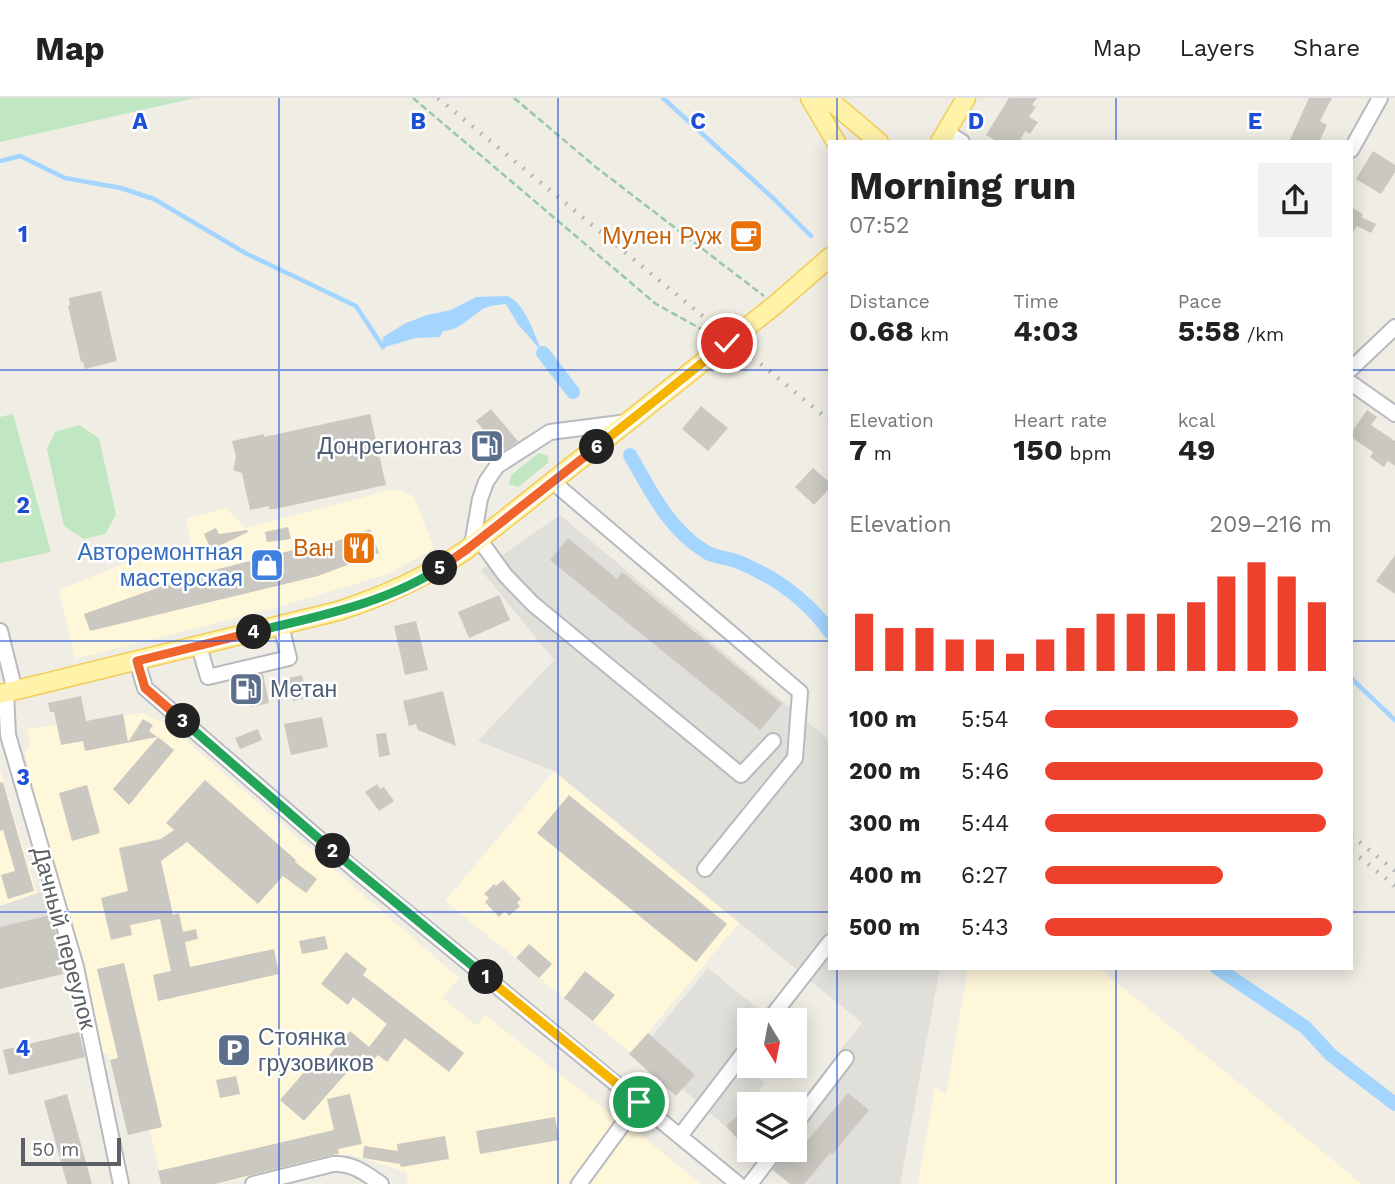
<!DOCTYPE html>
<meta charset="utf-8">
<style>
body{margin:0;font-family:"Work Sans",sans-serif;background:#f2f2f2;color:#222;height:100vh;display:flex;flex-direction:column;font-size:26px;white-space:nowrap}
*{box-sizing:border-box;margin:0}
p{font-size:23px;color:#767676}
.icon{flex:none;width:38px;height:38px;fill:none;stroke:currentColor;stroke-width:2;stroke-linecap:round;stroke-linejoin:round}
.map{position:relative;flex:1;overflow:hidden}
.sheet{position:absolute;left:828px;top:42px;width:525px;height:830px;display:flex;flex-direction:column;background:#fff;border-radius:0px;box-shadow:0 4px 18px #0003}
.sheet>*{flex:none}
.needle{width:46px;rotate:170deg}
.fabs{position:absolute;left:737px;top:910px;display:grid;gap:14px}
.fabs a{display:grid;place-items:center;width:70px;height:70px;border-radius:0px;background:#fff;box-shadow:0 4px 18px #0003;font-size:35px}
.scale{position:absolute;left:21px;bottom:18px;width:100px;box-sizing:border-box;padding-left:7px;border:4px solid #5c6065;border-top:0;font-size:19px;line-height:24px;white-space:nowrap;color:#5c6065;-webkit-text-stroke:5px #fff;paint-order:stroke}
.pin{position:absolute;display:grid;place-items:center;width:60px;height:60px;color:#fff;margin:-30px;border:4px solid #fff;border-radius:50%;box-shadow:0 2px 7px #0007}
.km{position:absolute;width:35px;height:35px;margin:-18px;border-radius:50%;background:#222;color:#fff;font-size:19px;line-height:35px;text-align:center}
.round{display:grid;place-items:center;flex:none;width:74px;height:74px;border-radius:0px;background:#f2f2f2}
.summary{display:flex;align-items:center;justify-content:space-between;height:119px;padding:0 21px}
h1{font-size:38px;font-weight:700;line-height:52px}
.stats{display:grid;grid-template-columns:repeat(3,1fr);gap:10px;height:119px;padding:7px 21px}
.stats div{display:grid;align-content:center}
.stats b{font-size:30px;font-weight:700}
.stats small{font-size:19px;font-weight:400}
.stats p{font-size:19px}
.chart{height:196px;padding:14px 21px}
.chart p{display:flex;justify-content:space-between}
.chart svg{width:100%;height:126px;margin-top:7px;stroke:#ed402d;stroke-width:6}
ul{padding:0 21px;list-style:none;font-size:23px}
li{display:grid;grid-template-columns:112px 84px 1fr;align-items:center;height:52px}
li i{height:18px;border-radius:9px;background:#ed402d}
header{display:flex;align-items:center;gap:42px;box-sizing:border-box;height:98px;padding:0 35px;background:#fff;border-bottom:2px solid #e0e0e0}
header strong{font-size:33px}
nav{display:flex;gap:38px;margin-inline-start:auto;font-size:24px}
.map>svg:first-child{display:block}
.commercial{fill:#fef7da}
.industrial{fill:#e0dfd9}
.green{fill:#c0e7c1}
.water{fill:#a4d5ff}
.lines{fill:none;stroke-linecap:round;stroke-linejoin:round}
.stream{stroke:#a4d5ff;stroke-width:4.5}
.canal{stroke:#a4d5ff;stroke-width:14}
.building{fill:#cac8c1}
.minor-casing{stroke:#b7babf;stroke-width:18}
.major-casing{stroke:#f4cc58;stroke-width:21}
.path{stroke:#99c8a8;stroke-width:2.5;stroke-dasharray:7 3.5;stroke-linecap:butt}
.minor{stroke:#fff;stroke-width:14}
.major{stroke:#fff3a9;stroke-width:18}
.rail{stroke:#b5b6b6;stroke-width:4.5;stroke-dasharray:2 9;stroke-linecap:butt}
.split-1-casing{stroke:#fff;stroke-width:14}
.split-2-casing{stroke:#fff;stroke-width:14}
.split-3-casing{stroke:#fff;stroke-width:14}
.split-4-casing{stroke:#fff;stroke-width:14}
.split-5-casing{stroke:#fff;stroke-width:14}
.split-6-casing{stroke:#fff;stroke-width:14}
.split-7-casing{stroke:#fff;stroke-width:14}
.split-1{stroke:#f5b400;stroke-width:9}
.split-2{stroke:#22a559;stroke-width:9}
.split-3{stroke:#22a559;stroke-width:9}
.split-4{stroke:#f0652b;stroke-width:9}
.split-5{stroke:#22a559;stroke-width:9}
.split-6{stroke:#f0652b;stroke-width:9}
.split-7{stroke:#f5b400;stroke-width:9}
.grid{fill:none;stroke:#1d4ed8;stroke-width:2;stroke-opacity:0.55}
.labels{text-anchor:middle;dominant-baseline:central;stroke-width:5;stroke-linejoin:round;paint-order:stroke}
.food-label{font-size:23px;fill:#c56008;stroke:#fff;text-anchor:end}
.service-label{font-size:23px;fill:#4e5e75;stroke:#fff;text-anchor:start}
.shop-label{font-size:23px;fill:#366cbe;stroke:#fff;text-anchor:end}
.street-label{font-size:23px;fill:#5c6065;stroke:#fff}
.grid-label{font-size:23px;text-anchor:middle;font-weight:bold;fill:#1d4ed8;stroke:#fff;stroke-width:5;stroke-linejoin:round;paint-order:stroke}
</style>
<header>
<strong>Map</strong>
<nav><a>Map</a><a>Layers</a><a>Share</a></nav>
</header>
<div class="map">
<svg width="1395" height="1086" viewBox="0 0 1395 1086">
<rect width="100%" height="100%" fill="#efede4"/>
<!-- commercial -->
<path class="commercial" d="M 394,391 L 414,398 L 434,451 L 388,476 L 282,508 L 75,561 L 59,492 L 143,458 L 191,446 L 186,421 L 227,410 L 245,430 Z
M 143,615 L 167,626 L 459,880 L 443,900 L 477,928 L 485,917 L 617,1021 L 567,1086 L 408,1086 L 406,1074 L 349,1056 L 342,1058 L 342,1062 L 217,1086 L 163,1086 L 149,1032 L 129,1036 L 108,956 L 102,957 L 24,653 L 30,648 L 27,631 Z
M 0,671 L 37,796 L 0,808 Z
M 554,673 L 739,825 L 631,955 L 445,803 Z
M 968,870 L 1099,870 L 1362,1086 L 918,1086 L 935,989 L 946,997 Z
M 630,1028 L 701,1086 L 585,1086 Z"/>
<!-- industrial -->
<path class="industrial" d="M 560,417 L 829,642 L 830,870 L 940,870 L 900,1086 L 790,1086 L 756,1058 L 761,1052 L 794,1052 L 795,1010 L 862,925 L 554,673 L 478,643 L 554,562 L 481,472 Z
M 46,792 L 67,873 L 0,890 L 0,808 Z
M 708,870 L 767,918 L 763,922 L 749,922 L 749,940 L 697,1003 L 638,955 Z
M 744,967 L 765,985 L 728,1030 L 706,1012 Z"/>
<!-- green -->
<path class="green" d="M 0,0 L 195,0 L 0,44 Z
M 13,316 L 51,454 L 0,465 L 0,319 Z
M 79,327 L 99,340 L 116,417 L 105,436 L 84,441 L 64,428 L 47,351 L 55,334 Z
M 539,355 L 548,358 L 548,365 L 518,389 L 509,386 L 511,377 Z"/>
<!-- water -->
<path class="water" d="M 507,198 C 526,205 534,237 543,255 L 517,225 L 506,206 C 498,207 490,207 483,211 C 471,218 459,233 443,233 L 440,239 L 415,240 L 382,250 L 383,239 L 406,225 L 427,217 L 451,212 L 476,199 Z"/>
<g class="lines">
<!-- stream -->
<path class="stream" d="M 663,0 L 774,101 L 811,138
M 0,63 L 20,58 L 65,80 L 121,90 L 154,101 L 247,156 L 356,208 L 383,249
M 1351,580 L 1395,622"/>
<!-- canal -->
<path class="canal" d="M 543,255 L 573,294
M 630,357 C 650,392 669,432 706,454 C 714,459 727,460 736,463 C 774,478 807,502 830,534
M 1217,870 L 1305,929 L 1331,957 L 1395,1006"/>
</g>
<!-- building -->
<path class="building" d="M 1009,0 L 1037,0 L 1032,7 L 1036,9 L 1029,19 L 1038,24 L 1030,36 L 1025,33 L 1019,44 L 998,44 L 986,37 Z
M 1309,0 L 1332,0 L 1320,23 L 1327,27 L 1319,44 L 1289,44 Z
M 1373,53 L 1395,67 L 1395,74 L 1381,96 L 1356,81 Z
M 1351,109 L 1363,116 L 1361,119 L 1376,126 L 1371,135 L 1357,128 L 1351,138 Z
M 739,121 L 762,149 L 753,156 L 731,128 Z
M 101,193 L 117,263 L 85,271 L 83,264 L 81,264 L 68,208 L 70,207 L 69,200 Z
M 701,308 L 728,330 L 708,353 L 682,331 Z
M 491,311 L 518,343 L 502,354 L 476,323 Z
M 1367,312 L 1377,319 L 1371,327 L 1395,343 L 1395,368 L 1388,363 L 1384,369 L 1370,359 L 1373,354 L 1351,339 L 1351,335 Z
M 370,316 L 386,387 L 275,411 L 269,411 L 269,408 L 250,412 L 242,375 L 233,372 L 236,359 L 232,343 L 264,336 L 264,339 Z
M 813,370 L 830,385 L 830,390 L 814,407 L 795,389 Z
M 288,429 L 291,441 L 267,444 L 265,434 Z
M 216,430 L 219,436 L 247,432 L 248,434 L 211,452 L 204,436 Z
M 370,431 L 379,455 L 318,478 L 90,533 L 84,516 L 191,478 L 293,452 L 311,449 L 312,452 Z
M 568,440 L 617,481 L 622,474 L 782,606 L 760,632 L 550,462 Z
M 1395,457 L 1395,496 L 1376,483 Z
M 499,497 L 510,522 L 469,540 L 458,514 Z
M 416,523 L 428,572 L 405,577 L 394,528 Z
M 263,576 L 269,605 L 250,609 L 244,580 Z
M 302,577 L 307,600 L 293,603 L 289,580 Z
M 443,593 L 456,648 L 418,632 L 416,626 L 409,628 L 403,603 Z
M 81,598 L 86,623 L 123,616 L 128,644 L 143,621 L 153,627 L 149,633 L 157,639 L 85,653 L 83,643 L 61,647 L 54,614 L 50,614 L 48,605 Z
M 322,619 L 328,649 L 291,657 L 284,626 Z
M 258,631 L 262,642 L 240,651 L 235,640 Z
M 386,635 L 390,657 L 379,659 L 376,636 Z
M 158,639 L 174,652 L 129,707 L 113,691 Z
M 205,682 L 296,762 L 295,764 L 317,781 L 306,795 L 283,778 L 258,806 L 187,744 L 161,763 L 173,817 L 179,815 L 183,834 L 196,831 L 198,841 L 185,844 L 190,869 L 274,851 L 279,876 L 158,903 L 153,877 L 171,873 L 160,821 L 130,827 L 132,837 L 111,842 L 101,800 L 128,793 L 119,750 L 161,741 L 174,732 L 166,725 Z
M 3,684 L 34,793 L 8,801 L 1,777 L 15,773 L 3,732 L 0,733 L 0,685 Z
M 377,686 L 380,691 L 384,689 L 394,703 L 379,713 L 365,694 Z
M 87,687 L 100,735 L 72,743 L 59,695 Z
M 569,697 L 727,826 L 696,864 L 537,735 Z
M 503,782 L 521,801 L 517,805 L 520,808 L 509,818 L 505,813 L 499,819 L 485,804 L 489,800 L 484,796 L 494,786 L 496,788 Z
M 51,817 L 58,844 L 56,845 L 63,876 L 0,891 L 0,829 Z
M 325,838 L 328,851 L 302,856 L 299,843 Z
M 529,846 L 552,866 L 539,880 L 516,860 Z
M 346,854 L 367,871 L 363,877 L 464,955 L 449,974 L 405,940 L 387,964 L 378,957 L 372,963 L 363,956 L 304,1023 L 280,1002 L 313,964 L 319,969 L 350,933 L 369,949 L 387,926 L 353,899 L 348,907 L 321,886 Z
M 124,865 L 162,1029 L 128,1037 L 110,962 L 118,960 L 97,871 Z
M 585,873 L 615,897 L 593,923 L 564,900 Z
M 79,934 L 85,959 L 9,977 L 3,952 Z
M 648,935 L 695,977 L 676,998 L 629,956 Z
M 236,978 L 240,996 L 220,1000 L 216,982 Z
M 848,995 L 869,1012 L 832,1057 L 830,1055 L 804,1086 L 790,1086 L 773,1072 L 785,1052 L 794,1052 L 794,1046 L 800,1051 Z
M 67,996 L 92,1086 L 67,1086 L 44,1003 Z
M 350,996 L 362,1046 L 338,1051 L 339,1056 L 331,1057 L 215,1086 L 161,1086 L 158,1073 L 334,1032 L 327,1001 Z
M 749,1008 L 749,1042 L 743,1047 L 726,1028 Z
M 555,1019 L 559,1042 L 480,1056 L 476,1033 Z
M 445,1038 L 449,1061 L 401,1069 L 400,1066 L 363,1060 L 364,1048 L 398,1053 L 397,1046 Z"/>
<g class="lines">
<!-- minor casing -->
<g class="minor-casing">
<path id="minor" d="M 946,34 L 962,44
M 1351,52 L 1380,0
M 1351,271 L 1395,229
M 1351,285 L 1395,316
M 553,384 L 800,594 L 795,660 L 705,771
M 479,441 L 505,477 L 533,506 L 741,677 L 773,643
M 472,447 L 480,401 L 486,384 L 497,368 L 550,334 L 628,324
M 0,533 L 15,593
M 199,548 L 208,579 L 289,560 L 281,528
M 137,563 L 145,590 L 354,771 L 738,1086
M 6,595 L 8,637 L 76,869 L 121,1086
M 769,922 L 830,844
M 794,1028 L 846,960
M 680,1038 L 749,948
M 253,1086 L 333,1066 C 353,1065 365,1075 381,1086
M 579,1086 L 639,1004
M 750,1086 L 776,1052"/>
</g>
<!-- major casing -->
<g class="major-casing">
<path id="major" d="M 810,0 L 836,44
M 827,0 L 879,44
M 940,44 L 966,0
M 0,596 L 338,513 C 385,498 425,480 466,452 L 775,207 L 830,159"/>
</g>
<!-- path -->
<path class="path" d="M 413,0 L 656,206 L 712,237
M 514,0 L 597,70 L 764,198"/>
<!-- minor -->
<use href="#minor" class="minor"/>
<!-- major -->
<use href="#major" class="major"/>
<!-- rail -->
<path class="rail" d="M 438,0 L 830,323
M 1351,737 L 1395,773
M 1351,752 L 1395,788"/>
</g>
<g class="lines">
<!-- split-1 casing -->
<g class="split-1-casing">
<path id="split-1" d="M 486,879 L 639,1004"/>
</g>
<!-- split-2 casing -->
<g class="split-2-casing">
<path id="split-2" d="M 333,753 L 486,879"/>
</g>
<!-- split-3 casing -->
<g class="split-3-casing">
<path id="split-3" d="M 183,623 L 333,753"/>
</g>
<!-- split-4 casing -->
<g class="split-4-casing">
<path id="split-4" d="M 183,623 L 145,590 L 137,563 L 254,534"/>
</g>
<!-- split-5 casing -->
<g class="split-5-casing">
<path id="split-5" d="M 254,534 C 317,518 385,506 440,470"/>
</g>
<!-- split-6 casing -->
<g class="split-6-casing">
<path id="split-6" d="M 440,470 L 466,452 L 597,349"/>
</g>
<!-- split-7 casing -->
<g class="split-7-casing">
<path id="split-7" d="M 597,349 L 727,245"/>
</g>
<!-- split-1 -->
<use href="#split-1" class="split-1"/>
<!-- split-2 -->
<use href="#split-2" class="split-2"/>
<!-- split-3 -->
<use href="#split-3" class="split-3"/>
<!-- split-4 -->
<use href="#split-4" class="split-4"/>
<!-- split-5 -->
<use href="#split-5" class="split-5"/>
<!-- split-6 -->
<use href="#split-6" class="split-6"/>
<!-- split-7 -->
<use href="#split-7" class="split-7"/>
</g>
<!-- grid -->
<path class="grid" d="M 279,0 L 279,1086M 558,0 L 558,1086M 837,0 L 837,44M 1116,0 L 1116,44M 0,272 L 830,272M 1351,272 L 1395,272M 0,543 L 830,543M 1351,543 L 1395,543M 0,814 L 830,814M 1351,814 L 1395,814M 837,870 L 837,1086M 1116,870 L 1116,1086"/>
<!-- icons -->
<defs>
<g id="cafe-square" transform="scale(1.75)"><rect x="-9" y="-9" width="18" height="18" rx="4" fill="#e8710a" stroke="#fff"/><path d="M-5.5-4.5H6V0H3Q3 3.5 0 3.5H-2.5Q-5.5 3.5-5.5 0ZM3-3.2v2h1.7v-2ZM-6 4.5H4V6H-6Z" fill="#fff"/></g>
<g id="fuel-square" transform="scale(1.75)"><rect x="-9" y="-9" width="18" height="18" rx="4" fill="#5c6f8a" stroke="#fff"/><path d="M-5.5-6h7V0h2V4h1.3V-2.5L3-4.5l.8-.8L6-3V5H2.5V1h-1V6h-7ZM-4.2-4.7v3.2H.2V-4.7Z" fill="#fff"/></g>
<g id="restaurant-square" transform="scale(1.75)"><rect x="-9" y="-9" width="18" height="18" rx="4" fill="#e8710a" stroke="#fff"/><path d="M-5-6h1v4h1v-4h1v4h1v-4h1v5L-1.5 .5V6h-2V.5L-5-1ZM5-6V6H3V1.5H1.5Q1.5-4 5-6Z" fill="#fff"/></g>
<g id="shop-square" transform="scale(1.75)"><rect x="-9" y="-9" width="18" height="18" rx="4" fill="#3f7fe0" stroke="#fff"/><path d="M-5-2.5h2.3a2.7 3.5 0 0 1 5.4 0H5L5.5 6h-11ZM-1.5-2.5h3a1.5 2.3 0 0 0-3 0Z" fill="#fff"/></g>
<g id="parking-square" transform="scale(1.75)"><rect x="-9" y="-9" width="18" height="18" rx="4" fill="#5c6f8a" stroke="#fff"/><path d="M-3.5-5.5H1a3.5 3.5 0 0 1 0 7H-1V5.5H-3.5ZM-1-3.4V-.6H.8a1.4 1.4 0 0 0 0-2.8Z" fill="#fff"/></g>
</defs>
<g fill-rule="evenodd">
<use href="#cafe-square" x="746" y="138"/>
<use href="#fuel-square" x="487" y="348"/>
<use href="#restaurant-square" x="359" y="450"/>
<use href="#shop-square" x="267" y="467"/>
<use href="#fuel-square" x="246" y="591"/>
<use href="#parking-square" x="234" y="952"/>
</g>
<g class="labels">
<!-- food labels -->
<g class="food-label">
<text x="722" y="138">Мулен Руж</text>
<text x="334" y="450">Ван</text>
</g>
<!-- service labels -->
<g class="service-label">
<text x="462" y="348" text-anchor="end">Донрегионгаз</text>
<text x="270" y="591">Метан</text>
<text x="258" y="939">Стоянка<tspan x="258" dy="26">грузовиков</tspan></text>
</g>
<!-- shop labels -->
<g class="shop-label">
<text x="243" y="454">Авторемонтная<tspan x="243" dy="26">мастерская</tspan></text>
</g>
<!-- street labels -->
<g class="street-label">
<text transform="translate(64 840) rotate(75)">Дачный переулок</text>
</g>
</g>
<g class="grid-label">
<text x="140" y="31">A</text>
<text x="418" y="31">B</text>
<text x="698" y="31">C</text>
<text x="976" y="31">D</text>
<text x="1255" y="31">E</text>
<text x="23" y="144">1</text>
<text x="23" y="415">2</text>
<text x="23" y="687">3</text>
<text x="23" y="958">4</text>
</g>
</svg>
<div class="fabs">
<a><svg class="needle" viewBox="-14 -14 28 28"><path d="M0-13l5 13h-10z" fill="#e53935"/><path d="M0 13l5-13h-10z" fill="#767676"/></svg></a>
<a><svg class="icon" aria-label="layers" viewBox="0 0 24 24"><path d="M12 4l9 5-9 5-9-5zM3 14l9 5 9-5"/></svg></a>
</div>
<div class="scale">50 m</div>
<div class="pin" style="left:639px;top:1004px;background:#1e9e55"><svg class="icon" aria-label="arrive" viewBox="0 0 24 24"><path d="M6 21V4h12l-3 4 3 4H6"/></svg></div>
<div class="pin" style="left:727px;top:245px;background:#d93025"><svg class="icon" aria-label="check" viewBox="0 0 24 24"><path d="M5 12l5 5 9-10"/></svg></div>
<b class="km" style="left:486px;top:879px">1</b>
<b class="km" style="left:333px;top:753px">2</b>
<b class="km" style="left:183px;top:623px">3</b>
<b class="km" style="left:254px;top:534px">4</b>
<b class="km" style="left:440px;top:470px">5</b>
<b class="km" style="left:597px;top:349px">6</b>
<section class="sheet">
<div class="summary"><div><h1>Morning run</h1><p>07:52</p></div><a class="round"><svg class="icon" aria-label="share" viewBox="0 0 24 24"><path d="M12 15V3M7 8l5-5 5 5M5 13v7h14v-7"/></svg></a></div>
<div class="stats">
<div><p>Distance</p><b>0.68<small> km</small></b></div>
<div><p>Time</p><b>4:03</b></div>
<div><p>Pace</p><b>5:58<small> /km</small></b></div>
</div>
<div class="stats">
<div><p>Elevation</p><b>7<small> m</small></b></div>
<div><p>Heart rate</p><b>150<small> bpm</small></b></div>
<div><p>kcal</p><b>49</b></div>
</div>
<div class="chart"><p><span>Elevation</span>209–216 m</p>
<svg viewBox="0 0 160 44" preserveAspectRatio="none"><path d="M5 44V24M15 44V29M25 44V29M35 44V33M45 44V33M55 44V38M65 44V33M75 44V29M85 44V24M95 44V24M105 44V24M115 44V20M125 44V11M135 44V6M145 44V11M155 44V20"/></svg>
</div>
<ul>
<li><b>100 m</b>5:54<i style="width:88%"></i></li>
<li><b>200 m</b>5:46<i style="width:97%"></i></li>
<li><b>300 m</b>5:44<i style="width:98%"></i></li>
<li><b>400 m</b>6:27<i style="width:62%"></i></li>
<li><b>500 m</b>5:43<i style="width:100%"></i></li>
</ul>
</section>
</div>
